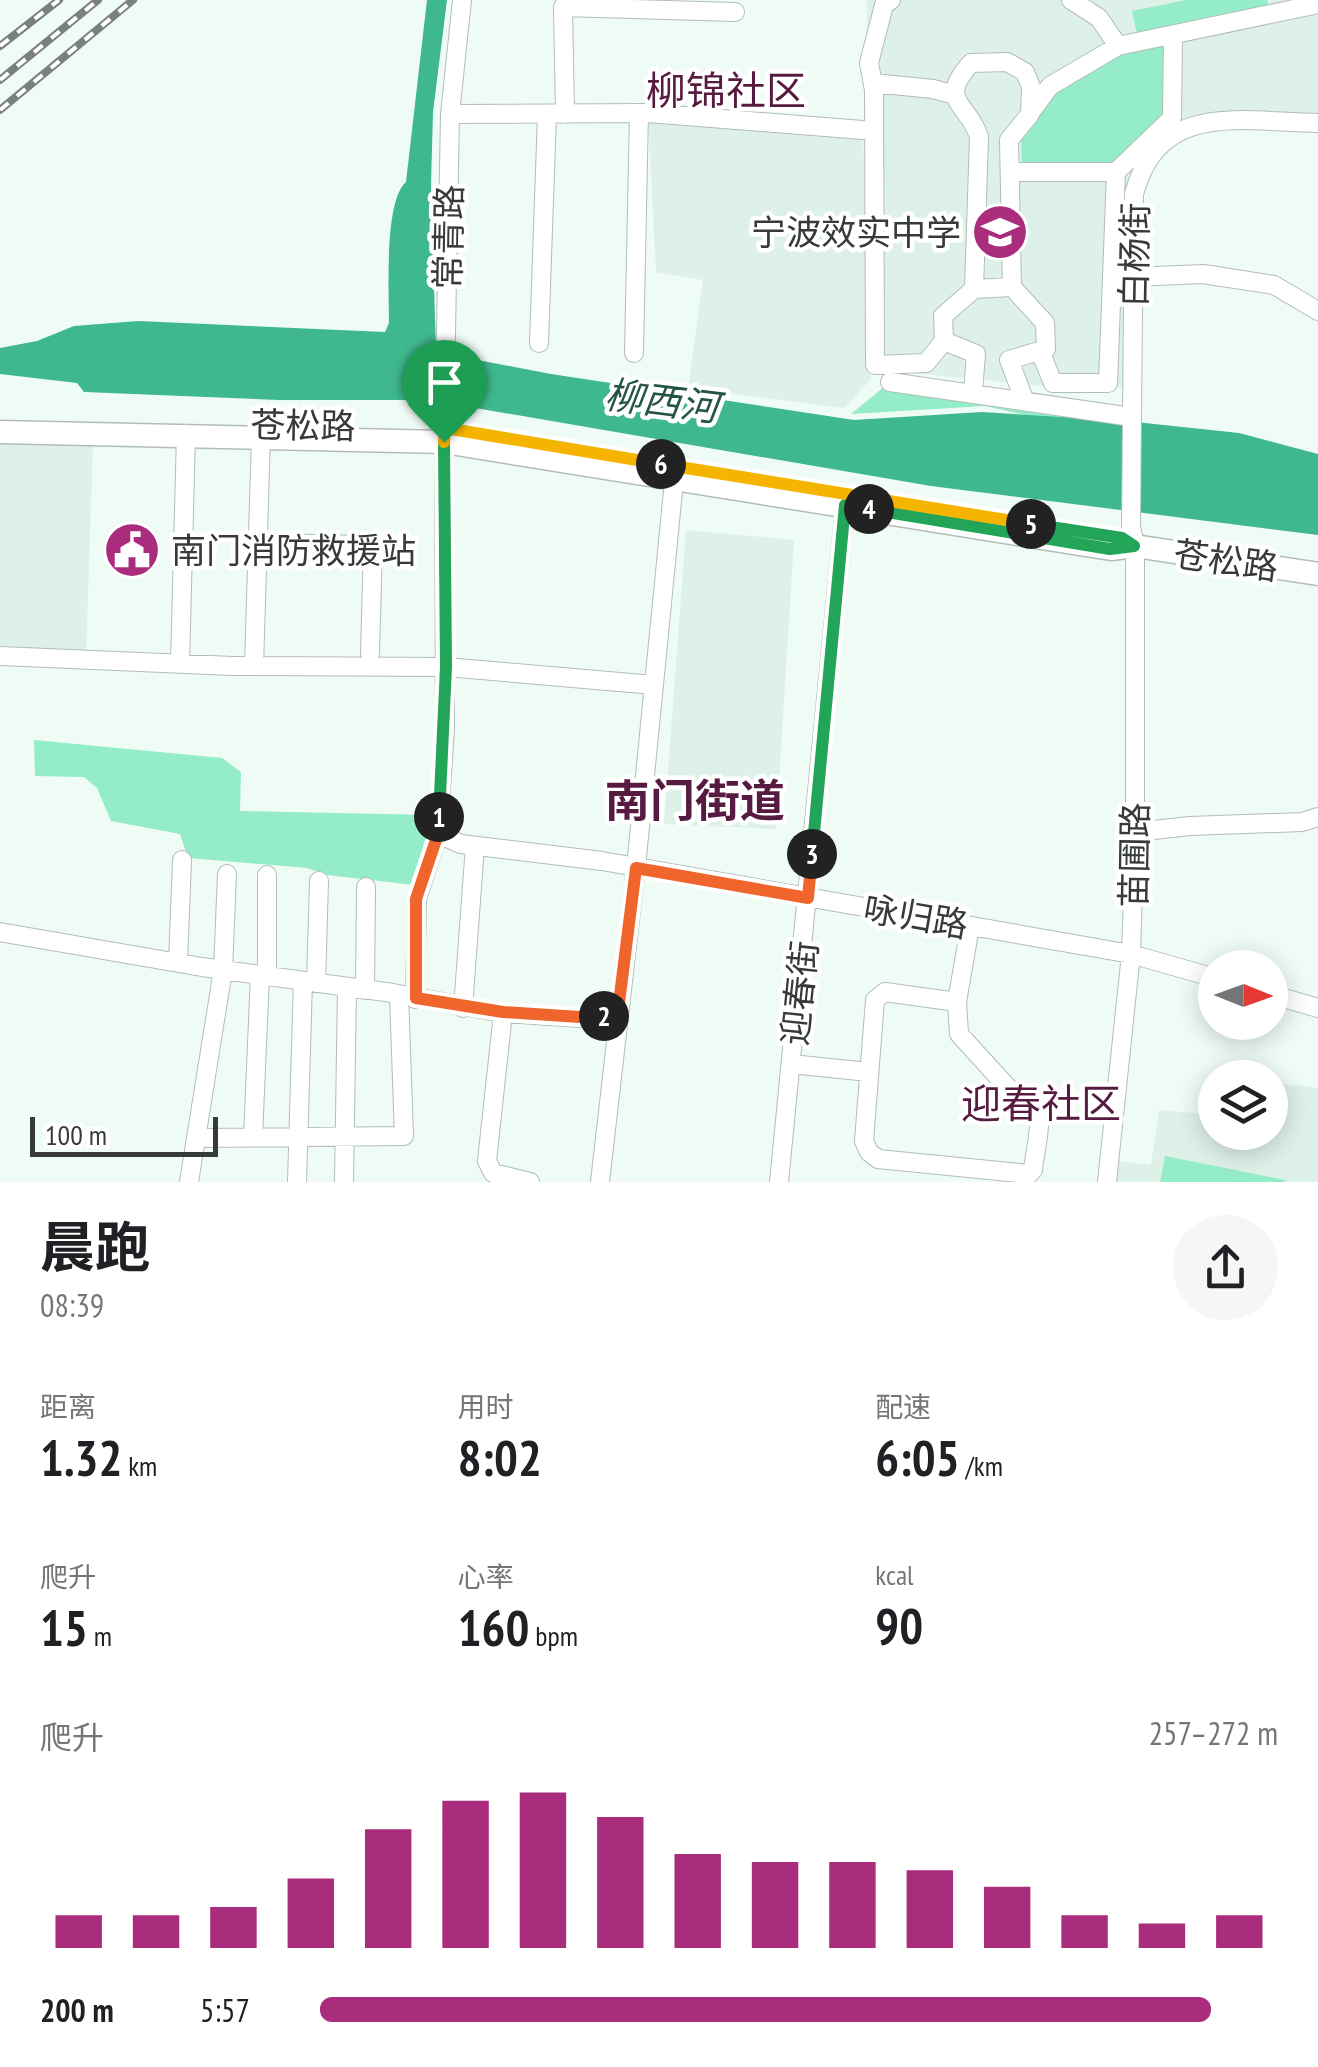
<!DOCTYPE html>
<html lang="zh">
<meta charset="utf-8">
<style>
body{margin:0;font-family:"PT Sans Narrow","Noto Sans SC",sans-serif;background:#f6f6f6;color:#202124;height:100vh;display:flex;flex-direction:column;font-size:38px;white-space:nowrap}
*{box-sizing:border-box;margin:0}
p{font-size:32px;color:#757577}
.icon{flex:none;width:55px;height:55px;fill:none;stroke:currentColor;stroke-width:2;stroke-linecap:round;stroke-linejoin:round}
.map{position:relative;height:1182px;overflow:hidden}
.side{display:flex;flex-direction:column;background:#fff;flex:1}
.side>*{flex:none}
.needle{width:65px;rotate:91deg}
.controls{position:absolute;left:1198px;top:950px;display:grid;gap:20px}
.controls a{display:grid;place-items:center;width:90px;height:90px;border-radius:50%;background:#fff;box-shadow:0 5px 25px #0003;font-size:50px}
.scale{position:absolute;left:30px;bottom:25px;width:188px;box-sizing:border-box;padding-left:10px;border:5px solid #363a38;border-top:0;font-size:28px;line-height:35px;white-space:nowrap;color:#363a38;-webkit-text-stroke:8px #fff;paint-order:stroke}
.pin{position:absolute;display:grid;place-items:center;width:85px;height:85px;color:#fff;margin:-102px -42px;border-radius:50% 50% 50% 0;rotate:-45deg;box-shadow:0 0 10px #0007}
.pin .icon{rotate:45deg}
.km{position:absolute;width:50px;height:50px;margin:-25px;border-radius:50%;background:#222;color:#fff;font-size:28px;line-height:50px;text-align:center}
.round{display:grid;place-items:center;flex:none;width:105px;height:105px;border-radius:52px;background:#f6f6f6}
.summary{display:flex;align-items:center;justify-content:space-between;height:170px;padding:0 40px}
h1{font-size:55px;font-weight:700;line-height:75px}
.metrics{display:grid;grid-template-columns:repeat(3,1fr);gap:15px;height:170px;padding:10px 40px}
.metrics div{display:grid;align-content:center}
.metrics b{font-size:50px;font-weight:700}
.metrics small{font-size:28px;font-weight:400}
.metrics p{font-size:28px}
.chart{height:280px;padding:20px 40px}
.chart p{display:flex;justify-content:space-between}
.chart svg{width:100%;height:180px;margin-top:10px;stroke:#aa2c7c;stroke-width:6}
ul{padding:0 40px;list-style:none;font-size:32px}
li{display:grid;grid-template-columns:160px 120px 1fr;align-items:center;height:75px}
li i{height:25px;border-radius:12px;background:#aa2c7c}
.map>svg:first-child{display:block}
.built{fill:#def1e8}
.green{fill:#95ecc8}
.water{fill:#3fb88e}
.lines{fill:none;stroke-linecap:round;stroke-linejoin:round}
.minor-casing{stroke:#b2bdb8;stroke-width:20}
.major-casing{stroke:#b2bdb8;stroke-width:25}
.minor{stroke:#fff;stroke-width:18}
.major{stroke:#fff;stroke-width:22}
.rail-casing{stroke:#79807d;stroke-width:8}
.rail{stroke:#fff;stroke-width:4;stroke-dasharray:11;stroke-linecap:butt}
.split-1-casing{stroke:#fff;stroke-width:20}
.split-2-casing{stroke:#fff;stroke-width:20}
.split-3-casing{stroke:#fff;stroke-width:20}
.split-4-casing{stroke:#fff;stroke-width:20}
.split-5-casing{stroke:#fff;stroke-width:20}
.split-6-casing{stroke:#fff;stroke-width:20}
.split-7-casing{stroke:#fff;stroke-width:20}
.split-1{stroke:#22a559;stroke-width:12}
.split-2{stroke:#f0652b;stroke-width:12}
.split-3{stroke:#f0652b;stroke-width:12}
.split-4{stroke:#22a559;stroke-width:12}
.split-5{stroke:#22a559;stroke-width:12}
.split-6{stroke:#f5b400;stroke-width:12}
.split-7{stroke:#f5b400;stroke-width:12}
.labels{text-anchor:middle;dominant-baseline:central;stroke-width:9;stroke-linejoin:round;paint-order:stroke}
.poi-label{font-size:35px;fill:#363a38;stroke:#fff;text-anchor:end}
.street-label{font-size:35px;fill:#363a38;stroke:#fff}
.water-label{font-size:38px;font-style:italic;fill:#245442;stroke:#fff}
.quarter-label{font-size:40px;fill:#571a40;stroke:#fff}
.district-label{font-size:45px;font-weight:bold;fill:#571a40;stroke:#fff}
</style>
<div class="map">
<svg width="1318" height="1182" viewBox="0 0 1318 1182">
<rect width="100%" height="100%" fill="#effbf5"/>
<!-- built -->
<path class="built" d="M 867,0 L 1318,0 L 1318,116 L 1198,118 L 1136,165 L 1127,387 L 1043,386 L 873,369 Z
M 648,113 L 863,130 L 871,379 L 844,408 L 688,388 L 703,280 L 656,272 Z
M 0,439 L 93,442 L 86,656 L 0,654 Z
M 686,530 L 794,540 L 776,829 L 664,824 Z
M 1270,1082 L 1318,1088 L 1318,1182 L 1107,1182 L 1110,1160 L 1151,1165 L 1159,1110 L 1215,1115 L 1215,1132 L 1270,1132 Z"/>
<!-- green -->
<path class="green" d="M 1186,0 L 1267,0 L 1269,7 L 1137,34 L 1132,11 Z
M 1167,45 L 1168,113 L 1116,165 L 1022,163 L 1021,138 C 1034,125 1042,107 1055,95 C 1086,64 1125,50 1167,45 Z
M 890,382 L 1132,417 L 1131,439 L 985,406 L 851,414 Z
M 34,740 L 222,758 L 241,772 L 240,811 L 431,815 L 414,885 L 327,875 L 307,868 L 188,858 L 180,834 L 111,821 L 97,788 L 84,777 L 35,776 Z
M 1165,1156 L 1285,1180 L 1285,1182 L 1160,1182 Z"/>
<!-- water -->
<path class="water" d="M 427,0 L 447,0 L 433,112 L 431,184 L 436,352 L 551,374 L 854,420 L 982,412 L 1126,421 L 1239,433 L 1318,454 L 1318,535 L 931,486 L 429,400 L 279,400 L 84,392 L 77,383 L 0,374 L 0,348 L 37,341 L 74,326 L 138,321 L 385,332 L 389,323 C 389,292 384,201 406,182 Z"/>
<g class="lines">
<!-- minor casing -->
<g class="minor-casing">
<path id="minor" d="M 891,0 L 884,5 L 869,63 L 874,90 L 875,365 L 926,363 L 944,341
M 1071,0 L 1099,18 L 1118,46
M 873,83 L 933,89 L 955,95
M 1030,113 L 1050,86 L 1118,46 L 1318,4
M 450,114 L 648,113 L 863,130
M 565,114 L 563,7 L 735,12
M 1010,172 L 1116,172 L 1172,118 L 1173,35
M 1133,277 L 1203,274 L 1274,285 L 1318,311
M 974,289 L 1012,287
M 539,343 L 547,114
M 1040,351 L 1053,383 L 1108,383 L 1116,172
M 634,353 L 639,113
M 890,382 L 1132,417
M 973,392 L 976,354 L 944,341 L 943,316 L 974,289 L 979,137 C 969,103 936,102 971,63 L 1007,62 L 1025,72 L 1031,87 L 1030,114 L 1009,140 L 1012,287 L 1045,323 L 1046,349 L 1009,360 L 1024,399
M 258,543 L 373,545 L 370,653
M 0,656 L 233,666 L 446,667 L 654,685
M 180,664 L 186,434
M 254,666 L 261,436
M 1135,832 L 1190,826 L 1302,822 L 1318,817
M 438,834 L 461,844 L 602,861 L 1131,954 L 1215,978
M 267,875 L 267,976
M 0,932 L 202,967 L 393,993 L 503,1013 L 595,1019 L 610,1014 L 619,1003
M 178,963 L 182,860
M 316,983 L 319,881
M 365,990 L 366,887
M 1270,994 L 1318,1008
M 415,999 L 417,899 L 438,834 L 445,728 L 444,442 L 450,114 L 462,0
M 957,1002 L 885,992 L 875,1000 L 864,1141 L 869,1152 L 878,1159 L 1029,1174 L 1033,1170 C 1035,1148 1045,1118 1034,1098 L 1018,1095 L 1010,1090 L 959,1034 L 957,1002 L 970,926
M 463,1008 L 475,846
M 503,1013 L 487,1161 L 493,1173 L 530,1182
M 791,1064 L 869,1072
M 253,1137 L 260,975
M 196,1138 L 404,1136 L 399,995
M 189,1182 L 223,970 L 227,874
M 297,1182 L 303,981
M 344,1182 L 347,987
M 600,1182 L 636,867 L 674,481
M 779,1182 L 845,505
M 1107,1182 L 1131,954 L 1135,832 L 1135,546 L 1131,526 L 1134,194 C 1159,100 1241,122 1318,123"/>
</g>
<!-- major casing -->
<g class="major-casing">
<path id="major" d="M 0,432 L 444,442 L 1111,549 L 1135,546 L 1318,574"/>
</g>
<!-- minor -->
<use href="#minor" class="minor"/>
<!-- major -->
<use href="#major" class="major"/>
<!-- rail casing -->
<g class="rail-casing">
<path id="rail" d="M 0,46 L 59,0
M 0,80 L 98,0
M 0,110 L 133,0"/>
</g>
<!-- rail -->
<use href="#rail" class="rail"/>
</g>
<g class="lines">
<!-- split-1 casing -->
<g class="split-1-casing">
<path id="split-1" d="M 439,817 L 446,667 L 444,442"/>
</g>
<!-- split-2 casing -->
<g class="split-2-casing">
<path id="split-2" d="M 439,817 L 438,834 L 416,899 L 416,998 L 503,1012 L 595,1018 L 604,1016"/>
</g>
<!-- split-3 casing -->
<g class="split-3-casing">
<path id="split-3" d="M 604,1016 L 619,1003 L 636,868 L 808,898 L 812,854"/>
</g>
<!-- split-4 casing -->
<g class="split-4-casing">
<path id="split-4" d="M 812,854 L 845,505 L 869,509"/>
</g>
<!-- split-5 casing -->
<g class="split-5-casing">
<path id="split-5" d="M 869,509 L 1110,549 L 1134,546 L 1122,538 L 1031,524"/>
</g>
<!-- split-6 casing -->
<g class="split-6-casing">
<path id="split-6" d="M 661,464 L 1031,524"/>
</g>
<!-- split-7 casing -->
<g class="split-7-casing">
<path id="split-7" d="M 444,442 L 445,428 L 661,464"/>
</g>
<!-- split-1 -->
<use href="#split-1" class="split-1"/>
<!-- split-2 -->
<use href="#split-2" class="split-2"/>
<!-- split-3 -->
<use href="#split-3" class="split-3"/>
<!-- split-4 -->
<use href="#split-4" class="split-4"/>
<!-- split-5 -->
<use href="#split-5" class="split-5"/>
<!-- split-6 -->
<use href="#split-6" class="split-6"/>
<!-- split-7 -->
<use href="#split-7" class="split-7"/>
</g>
<!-- icons -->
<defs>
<g id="school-disc" transform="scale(2.875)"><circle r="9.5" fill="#aa2c7c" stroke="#fff"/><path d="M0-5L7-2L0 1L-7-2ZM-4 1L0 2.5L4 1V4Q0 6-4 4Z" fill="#fff"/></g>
<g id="civic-disc" transform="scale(2.875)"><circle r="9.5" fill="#aa2c7c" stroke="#fff"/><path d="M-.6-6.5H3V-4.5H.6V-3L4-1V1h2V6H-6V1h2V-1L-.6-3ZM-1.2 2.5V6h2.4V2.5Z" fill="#fff"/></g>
</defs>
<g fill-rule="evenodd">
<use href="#school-disc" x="1000" y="232"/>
<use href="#civic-disc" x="132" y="550"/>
</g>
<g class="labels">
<!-- poi labels -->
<g class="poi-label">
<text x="961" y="232">宁波效实中学</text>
<text x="171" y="550" text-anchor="start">南门消防救援站</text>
</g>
<!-- street labels -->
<g class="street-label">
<text transform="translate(448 237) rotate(-89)">常青路</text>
<text transform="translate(1134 255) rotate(-89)">白杨街</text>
<text transform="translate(303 425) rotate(1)">苍松路</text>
<text transform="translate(1226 560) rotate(8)">苍松路</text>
<text transform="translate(1134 855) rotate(-89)">苗圃路</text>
<text transform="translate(916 916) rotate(10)">咏归路</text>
<text transform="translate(799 993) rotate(-84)">迎春街</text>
</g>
<!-- water labels -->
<g class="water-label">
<text transform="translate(662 400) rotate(7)">柳西河</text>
</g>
<!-- quarter labels -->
<g class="quarter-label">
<text x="726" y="90">柳锦社区</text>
<text x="1041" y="1103">迎春社区</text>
</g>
<!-- district labels -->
<g class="district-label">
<text x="695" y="800">南门街道</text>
</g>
</g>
</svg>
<div class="controls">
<a><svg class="needle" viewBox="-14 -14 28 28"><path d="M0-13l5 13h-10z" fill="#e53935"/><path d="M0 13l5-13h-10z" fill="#757577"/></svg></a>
<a><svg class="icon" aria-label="layers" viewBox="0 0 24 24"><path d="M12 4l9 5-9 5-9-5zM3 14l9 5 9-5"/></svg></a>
</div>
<div class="scale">100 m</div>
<div class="pin" style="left:444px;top:442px;background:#1e9e55"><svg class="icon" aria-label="arrive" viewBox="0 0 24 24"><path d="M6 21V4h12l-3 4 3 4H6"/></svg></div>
<b class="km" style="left:439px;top:817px">1</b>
<b class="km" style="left:604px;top:1016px">2</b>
<b class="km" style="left:812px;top:854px">3</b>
<b class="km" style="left:869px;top:509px">4</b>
<b class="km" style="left:1031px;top:524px">5</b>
<b class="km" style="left:661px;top:464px">6</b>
</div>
<section class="side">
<div class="summary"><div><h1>晨跑</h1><p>08:39</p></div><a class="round"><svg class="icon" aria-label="share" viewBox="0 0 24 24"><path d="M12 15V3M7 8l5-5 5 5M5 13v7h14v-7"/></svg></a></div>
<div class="metrics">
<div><p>距离</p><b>1.32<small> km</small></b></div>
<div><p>用时</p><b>8:02</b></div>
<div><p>配速</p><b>6:05<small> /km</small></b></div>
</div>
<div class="metrics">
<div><p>爬升</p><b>15<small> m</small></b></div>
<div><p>心率</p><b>160<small> bpm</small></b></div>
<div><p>kcal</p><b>90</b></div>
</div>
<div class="chart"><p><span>爬升</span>257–272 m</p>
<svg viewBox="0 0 160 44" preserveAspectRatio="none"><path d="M5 44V36M15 44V36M25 44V34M35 44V27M45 44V15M55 44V8M65 44V6M75 44V12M85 44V21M95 44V23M105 44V23M115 44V25M125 44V29M135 44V36M145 44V38M155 44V36"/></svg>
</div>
<ul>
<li><b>200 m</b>5:57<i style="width:93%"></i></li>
</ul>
</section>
